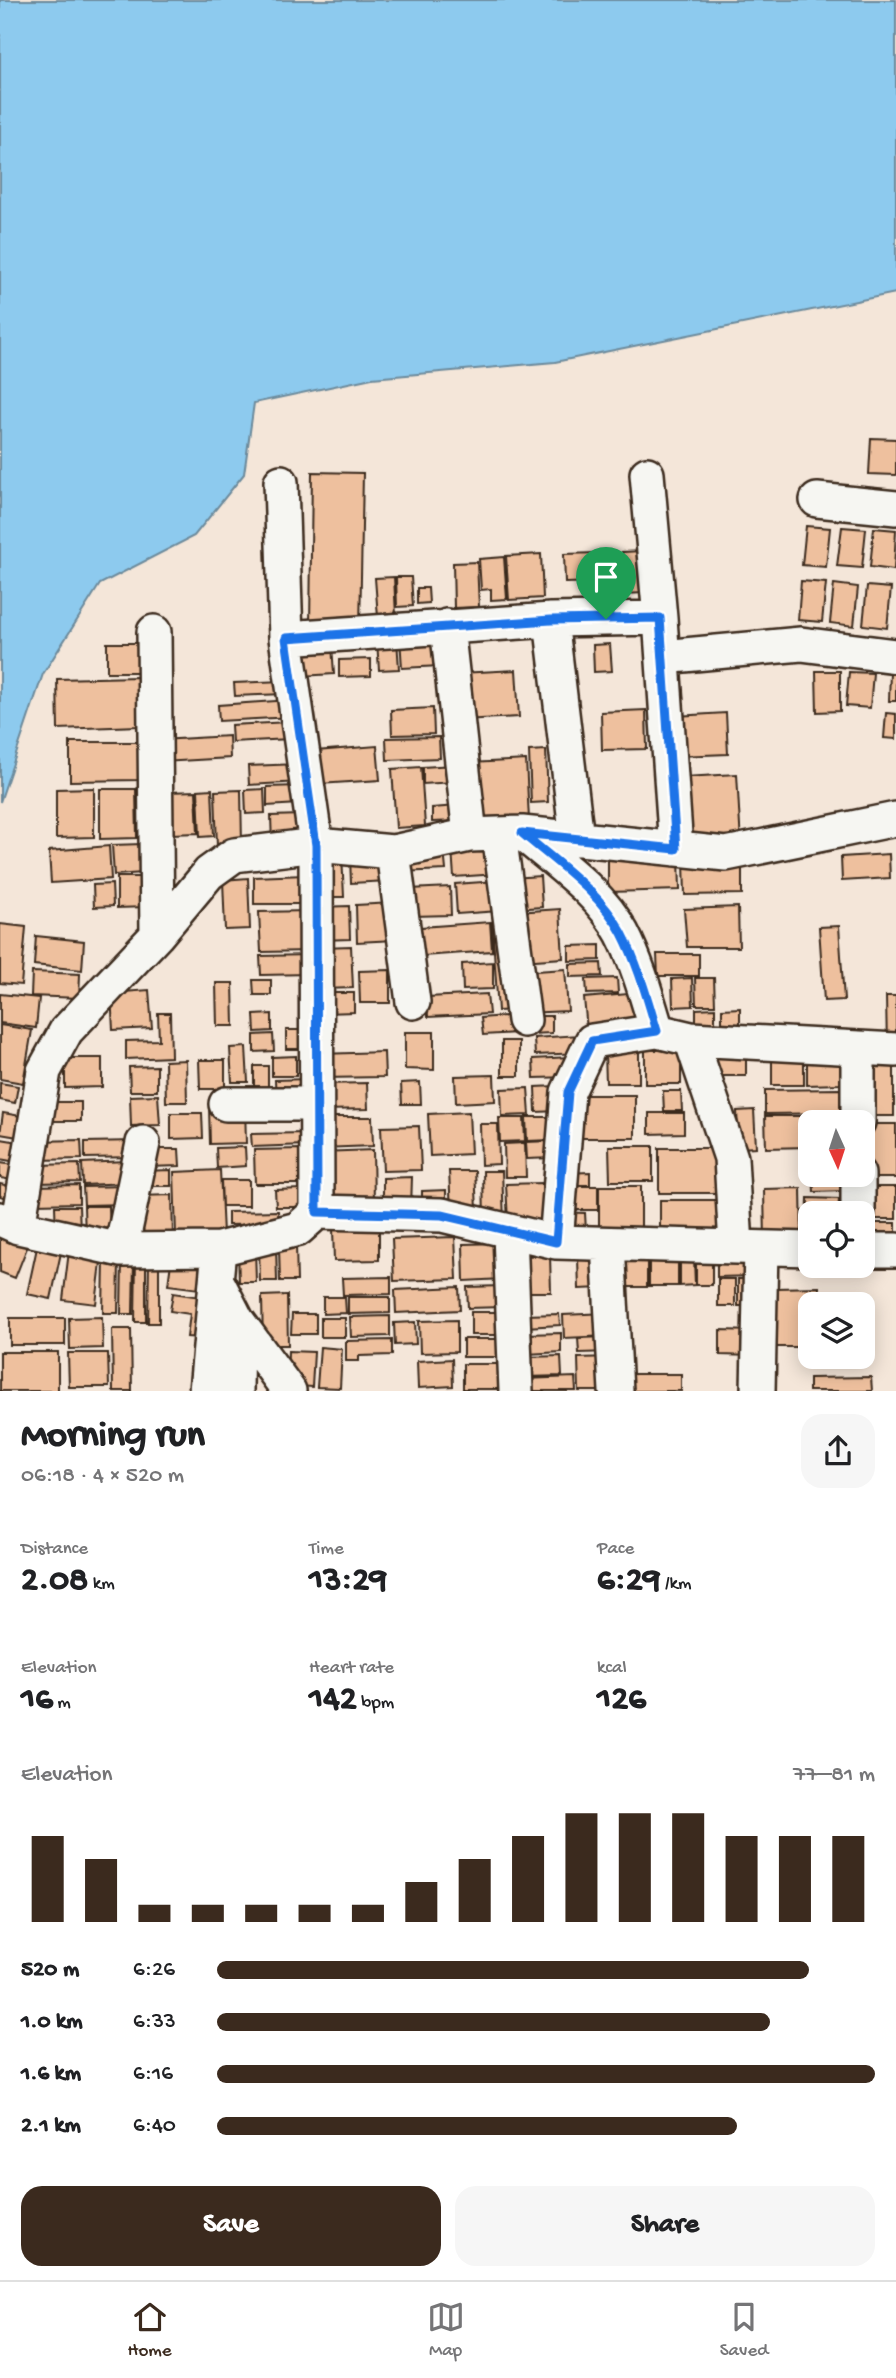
<!DOCTYPE html>
<meta charset="utf-8">
<style>
body{margin:0;font-family:"Gochi Hand",sans-serif;background:#f6f6f6;color:#202124;height:100vh;display:flex;flex-direction:column;font-size:26px;white-space:nowrap}
*{box-sizing:border-box;margin:0}
p{font-size:23px;color:#757577}
.icon{flex:none;width:38px;height:38px;fill:none;stroke:currentColor;stroke-width:2;stroke-linecap:round;stroke-linejoin:round}
.map{position:relative;height:1391px;overflow:hidden}
.details{display:flex;flex-direction:column;background:#fff;flex:1}
.details>*{flex:none}
.needle{width:46px;rotate:177deg}
.tools{position:absolute;left:798px;top:1110px;display:grid;gap:14px}
.tools a{display:grid;place-items:center;width:77px;height:77px;border-radius:14px;background:#fff;box-shadow:0 4px 18px #0003;font-size:35px}
.pin{position:absolute;display:grid;place-items:center;width:60px;height:60px;color:#fff;margin:-72px -30px;border-radius:50% 50% 50% 0;rotate:-45deg;box-shadow:0 0 7px #0007}
.pin .icon{rotate:45deg}
.round{display:grid;place-items:center;flex:none;width:74px;height:74px;border-radius:21px;background:#f6f6f6}
.summary{display:flex;align-items:center;justify-content:space-between;height:119px;padding:0 21px}
h1{font-size:38px;font-weight:700;line-height:52px}
.metrics{display:grid;grid-template-columns:repeat(3,1fr);gap:10px;height:119px;padding:7px 21px}
.metrics div{display:grid;align-content:center}
.metrics b{font-size:35px;font-weight:700}
.metrics small{font-size:19px;font-weight:400}
.metrics p{font-size:19px}
.chart{height:196px;padding:14px 21px}
.chart p{display:flex;justify-content:space-between}
.chart svg{width:100%;height:126px;margin-top:7px;stroke:#3b2a1e;stroke-width:6}
.button{display:flex;gap:14px;margin-top:auto;padding:14px 21px}
.button a{flex:1;height:80px;border-radius:21px;background:#3b2a1e;color:#fff;font-size:28px;font-weight:700;line-height:80px;text-align:center}
.button a+a{background:#f6f6f6;color:#202124}
ul{padding:0 21px;list-style:none;font-size:23px}
li{display:grid;grid-template-columns:112px 84px 1fr;align-items:center;height:52px}
li i{height:18px;border-radius:9px;background:#3b2a1e}
.tabs{display:flex;justify-content:space-around;align-items:center;height:98px;border-top:2px solid #e0e0e0;background:#fff;font-size:19px;color:#757577}
.tabs a{display:grid;justify-items:center;gap:4px}
.tabs .current{color:#3b2a1e}
.map>svg:first-child{display:block}
.water{fill:#8dcaee;stroke:#6c8a9b;stroke-width:2}
.building{fill:#eec09e;stroke:#3b2a1e;stroke-width:2}
.lines{fill:none;stroke-linecap:round;stroke-linejoin:round}
.minor-casing{stroke:#3b2a1e;stroke-width:38}
.minor{stroke:#f6f6f2;stroke-width:33}
.route-casing{stroke:#fff;stroke-width:14}
.route{stroke:#1a73e8;stroke-width:9}
</style>
<div class="map">
<svg width="896" height="1391" viewBox="0 0 896 1391">
<rect width="100%" height="100%" fill="#f4e6d9"/>
<filter id="ink" filterUnits="userSpaceOnUse"><feTurbulence type="fractalNoise" baseFrequency=".0143" numOctaves="2"/><feDisplacementMap in="SourceGraphic" scale="14" xChannelSelector="R" yChannelSelector="G"/><feConvolveMatrix kernelMatrix="1 2 1 2 8 2 1 2 1" color-interpolation-filters="sRGB"/></filter>
<g filter="url(#ink)">
<!-- water -->
<path class="water" d="M 0,0 L 896,0 L 896,293 L 555,362 L 372,378 L 254,403 L 244,474 L 194,536 L 100,584 L 43,674 L 0,802 Z"/>
<!-- building -->
<path class="building" d="M 871,438 L 896,439 L 896,475 L 869,474 Z
M 312,472 L 363,473 L 360,629 L 310,628 Z
M 806,526 L 830,528 L 826,567 L 802,565 Z
M 842,527 L 866,529 L 862,568 L 837,566 Z
M 874,528 L 896,530 L 894,570 L 870,567 Z
M 643,551 L 645,593 L 623,594 L 622,552 Z
M 617,552 L 619,607 L 601,608 L 599,553 Z
M 599,553 L 600,582 L 565,583 L 564,554 Z
M 541,554 L 543,598 L 509,600 L 506,556 Z
M 504,557 L 507,599 L 491,600 L 491,589 L 481,590 L 479,559 Z
M 477,562 L 479,607 L 454,608 L 453,563 Z
M 394,577 L 396,616 L 378,617 L 375,578 Z
M 396,577 L 411,577 L 413,606 L 397,607 Z
M 801,581 L 826,583 L 822,622 L 798,620 Z
M 834,584 L 858,587 L 854,626 L 830,623 Z
M 867,586 L 891,588 L 887,628 L 863,625 Z
M 417,588 L 428,588 L 429,603 L 417,604 Z
M 438,636 L 440,666 L 402,668 L 400,638 Z
M 397,640 L 399,669 L 379,670 L 377,641 Z
M 107,643 L 145,643 L 144,672 L 107,672 Z
M 610,644 L 612,671 L 594,672 L 593,645 Z
M 332,645 L 334,674 L 301,676 L 300,646 Z
M 371,659 L 371,676 L 339,677 L 339,660 Z
M 516,670 L 519,717 L 462,720 L 460,673 Z
M 816,671 L 840,671 L 840,711 L 817,712 Z
M 849,672 L 873,673 L 870,708 L 846,706 Z
M 890,672 L 896,673 L 896,701 L 889,701 Z
M 138,677 L 139,726 L 58,729 L 57,679 Z
M 284,681 L 284,694 L 235,696 L 234,683 Z
M 291,700 L 292,717 L 219,721 L 218,705 Z
M 433,708 L 434,734 L 392,735 L 391,710 Z
M 646,710 L 647,749 L 602,750 L 601,712 Z
M 726,713 L 728,754 L 678,756 L 676,716 Z
M 886,713 L 896,714 L 896,739 L 884,738 Z
M 289,722 L 290,739 L 232,742 L 231,725 Z
M 229,736 L 230,758 L 162,762 L 160,740 Z
M 439,737 L 440,758 L 387,760 L 386,738 Z
M 70,742 L 140,742 L 141,780 L 70,781 Z
M 377,746 L 380,780 L 319,784 L 316,751 Z
M 546,750 L 548,802 L 531,803 L 529,751 Z
M 526,760 L 529,820 L 473,822 L 470,763 Z
M 299,764 L 300,782 L 249,785 L 248,766 Z
M 453,765 L 454,782 L 423,784 L 423,767 Z
M 421,767 L 425,826 L 396,828 L 392,769 Z
M 737,774 L 741,844 L 687,846 L 684,777 Z
M 299,786 L 299,804 L 267,806 L 267,787 Z
M 94,788 L 94,837 L 56,838 L 56,789 Z
M 100,789 L 136,789 L 137,838 L 100,839 Z
M 212,789 L 214,836 L 200,837 L 198,790 Z
M 264,789 L 265,813 L 246,814 L 245,790 Z
M 241,790 L 242,846 L 217,847 L 215,791 Z
M 196,791 L 198,833 L 170,834 L 168,792 Z
M 457,806 L 457,821 L 432,822 L 432,808 Z
M 301,815 L 303,843 L 272,844 L 271,816 Z
M 142,844 L 143,873 L 114,875 L 112,845 Z
M 496,845 L 498,874 L 454,877 L 452,849 Z
M 109,846 L 111,879 L 51,883 L 49,851 Z
M 444,850 L 446,870 L 399,872 L 397,853 Z
M 342,854 L 344,897 L 321,897 L 320,855 Z
M 889,854 L 890,878 L 842,881 L 841,857 Z
M 387,855 L 388,881 L 351,883 L 350,857 Z
M 679,858 L 680,890 L 608,892 L 608,859 Z
M 742,860 L 742,894 L 685,895 L 684,861 Z
M 305,875 L 305,904 L 254,904 L 254,877 Z
M 540,876 L 542,907 L 513,909 L 512,878 Z
M 117,877 L 145,877 L 146,907 L 117,908 Z
M 248,878 L 250,929 L 225,930 L 223,880 Z
M 497,881 L 499,911 L 457,914 L 455,884 Z
M 112,884 L 113,906 L 94,907 L 93,885 Z
M 450,887 L 451,915 L 412,916 L 410,889 Z
M 393,903 L 395,940 L 357,942 L 356,905 Z
M 349,906 L 350,939 L 320,940 L 319,907 Z
M 738,907 L 739,947 L 687,947 L 684,909 Z
M 560,909 L 563,958 L 521,961 L 517,912 Z
M 308,911 L 309,951 L 261,952 L 259,912 Z
M 509,921 L 515,1010 L 498,1011 L 492,922 Z
M 490,922 L 492,951 L 423,956 L 421,927 Z
M 0,924 L 26,927 L 21,985 L 0,983 Z
M 839,926 L 844,1000 L 824,1001 L 819,927 Z
M 36,936 L 84,941 L 82,970 L 34,965 Z
M 600,945 L 600,960 L 569,961 L 569,946 Z
M 351,946 L 353,988 L 323,989 L 322,947 Z
M 657,954 L 699,954 L 699,976 L 658,976 Z
M 310,955 L 310,974 L 261,975 L 260,956 Z
M 493,962 L 493,989 L 463,990 L 462,964 Z
M 601,963 L 602,976 L 570,977 L 570,964 Z
M 565,969 L 568,1011 L 524,1013 L 522,972 Z
M 390,970 L 390,1003 L 360,1003 L 359,971 Z
M 32,972 L 80,974 L 79,998 L 31,996 Z
M 617,978 L 618,993 L 587,994 L 586,979 Z
M 692,978 L 693,1006 L 673,1007 L 672,979 Z
M 695,978 L 714,978 L 715,1005 L 696,1005 Z
M 253,980 L 271,980 L 271,995 L 254,995 Z
M 216,983 L 233,983 L 234,1026 L 217,1026 Z
M 149,990 L 152,1028 L 113,1030 L 111,993 Z
M 324,993 L 354,993 L 354,1012 L 325,1013 Z
M 639,993 L 642,1025 L 587,1030 L 584,998 Z
M 0,994 L 39,998 L 36,1028 L 0,1023 Z
M 487,994 L 489,1014 L 428,1017 L 427,997 Z
M 886,996 L 896,996 L 896,1047 L 887,1047 Z
M 715,1008 L 715,1032 L 696,1032 L 696,1009 Z
M 740,1008 L 740,1033 L 722,1034 L 722,1009 Z
M 158,1013 L 170,1013 L 171,1057 L 126,1059 L 126,1041 L 159,1040 Z
M 272,1014 L 272,1031 L 255,1032 L 254,1015 Z
M 516,1015 L 517,1033 L 483,1035 L 481,1018 Z
M 528,1016 L 552,1016 L 552,1033 L 529,1034 Z
M 0,1025 L 32,1030 L 23,1083 L 0,1079 Z
M 286,1030 L 310,1030 L 309,1049 L 286,1049 Z
M 405,1032 L 434,1032 L 434,1070 L 405,1069 Z
M 273,1034 L 274,1051 L 254,1052 L 254,1035 Z
M 580,1035 L 581,1053 L 535,1055 L 534,1038 Z
M 502,1041 L 519,1041 L 519,1076 L 502,1076 Z
M 246,1047 L 248,1082 L 232,1082 L 230,1048 Z
M 645,1050 L 681,1050 L 681,1084 L 645,1084 Z
M 707,1051 L 746,1051 L 746,1076 L 707,1076 Z
M 384,1052 L 385,1077 L 320,1078 L 320,1054 Z
M 605,1052 L 639,1052 L 639,1083 L 606,1083 Z
M 296,1056 L 296,1076 L 272,1076 L 272,1057 Z
M 570,1057 L 571,1077 L 534,1078 L 533,1059 Z
M 807,1057 L 840,1057 L 840,1084 L 807,1085 Z
M 65,1058 L 102,1058 L 102,1087 L 65,1088 Z
M 772,1058 L 804,1058 L 804,1085 L 772,1085 Z
M 186,1060 L 187,1102 L 166,1102 L 165,1061 Z
M 199,1060 L 225,1060 L 225,1089 L 200,1089 Z
M 864,1062 L 894,1062 L 894,1116 L 865,1116 Z
M 157,1066 L 157,1091 L 130,1091 L 129,1067 Z
M 254,1066 L 268,1066 L 268,1092 L 254,1092 Z
M 494,1075 L 495,1101 L 456,1103 L 455,1076 Z
M 307,1079 L 307,1100 L 276,1101 L 275,1080 Z
M 420,1082 L 421,1104 L 402,1104 L 401,1083 Z
M 0,1083 L 18,1086 L 15,1103 L 0,1100 Z
M 367,1083 L 368,1109 L 323,1110 L 322,1084 Z
M 557,1086 L 557,1111 L 536,1112 L 535,1087 Z
M 528,1088 L 530,1115 L 502,1116 L 501,1089 Z
M 840,1089 L 840,1113 L 765,1114 L 765,1090 Z
M 663,1091 L 681,1091 L 682,1111 L 664,1111 Z
M 158,1095 L 160,1125 L 131,1126 L 130,1096 Z
M 576,1095 L 635,1095 L 635,1138 L 576,1138 Z
M 44,1102 L 81,1102 L 81,1121 L 44,1121 Z
M 245,1106 L 246,1143 L 210,1144 L 209,1107 Z
M 754,1110 L 756,1147 L 739,1148 L 737,1111 Z
M 469,1112 L 471,1154 L 430,1156 L 428,1114 Z
M 3,1113 L 21,1116 L 18,1137 L 0,1134 Z
M 171,1113 L 202,1113 L 203,1138 L 171,1139 Z
M 649,1113 L 684,1113 L 684,1133 L 649,1134 Z
M 765,1116 L 841,1116 L 841,1122 L 810,1122 L 810,1147 L 766,1148 Z
M 320,1117 L 372,1117 L 373,1146 L 321,1148 Z
M 526,1117 L 551,1117 L 552,1140 L 527,1141 Z
M 499,1118 L 524,1118 L 525,1141 L 500,1142 Z
M 480,1124 L 498,1124 L 499,1164 L 481,1165 Z
M 863,1124 L 896,1124 L 896,1178 L 861,1178 Z
M 419,1126 L 421,1170 L 383,1171 L 381,1127 Z
M 306,1133 L 306,1145 L 252,1147 L 251,1134 Z
M 1,1139 L 19,1142 L 16,1162 L 0,1159 Z
M 81,1140 L 82,1159 L 37,1160 L 37,1141 Z
M 136,1141 L 136,1157 L 85,1158 L 85,1142 Z
M 551,1141 L 552,1158 L 527,1159 L 526,1142 Z
M 525,1143 L 526,1177 L 505,1177 L 504,1144 Z
M 609,1146 L 653,1146 L 653,1181 L 610,1181 Z
M 245,1147 L 246,1166 L 217,1168 L 216,1148 Z
M 659,1148 L 722,1148 L 723,1193 L 659,1193 Z
M 145,1149 L 179,1149 L 180,1166 L 146,1167 Z
M 302,1149 L 303,1184 L 255,1184 L 254,1150 Z
M 373,1150 L 374,1203 L 322,1204 L 320,1152 Z
M 127,1161 L 128,1183 L 83,1185 L 82,1163 Z
M 0,1163 L 15,1165 L 13,1180 L 0,1178 Z
M 79,1164 L 80,1182 L 36,1183 L 35,1165 Z
M 171,1170 L 171,1186 L 141,1186 L 141,1171 Z
M 220,1170 L 223,1234 L 176,1236 L 174,1172 Z
M 449,1171 L 475,1171 L 477,1209 L 451,1211 Z
M 483,1171 L 502,1171 L 504,1221 L 484,1221 Z
M 590,1172 L 590,1185 L 565,1185 L 565,1173 Z
M 813,1174 L 842,1174 L 843,1191 L 814,1192 Z
M 412,1177 L 411,1208 L 383,1208 L 383,1178 Z
M 221,1180 L 249,1180 L 249,1206 L 222,1206 Z
M 542,1183 L 543,1220 L 508,1221 L 506,1184 Z
M 0,1184 L 10,1186 L 8,1198 L 0,1196 Z
M 79,1185 L 79,1203 L 35,1204 L 34,1186 Z
M 128,1186 L 128,1204 L 84,1205 L 83,1187 Z
M 566,1186 L 598,1186 L 598,1210 L 566,1210 Z
M 599,1186 L 641,1186 L 641,1230 L 599,1230 Z
M 864,1187 L 896,1187 L 896,1219 L 864,1219 Z
M 801,1188 L 802,1240 L 765,1241 L 764,1189 Z
M 302,1189 L 303,1207 L 276,1207 L 275,1190 Z
M 446,1190 L 446,1212 L 422,1212 L 422,1191 Z
M 172,1195 L 173,1238 L 139,1239 L 138,1196 Z
M 808,1198 L 839,1199 L 838,1213 L 810,1213 L 810,1238 L 807,1238 Z
M 660,1200 L 722,1200 L 722,1238 L 660,1238 Z
M 55,1206 L 79,1206 L 80,1231 L 56,1232 Z
M 84,1206 L 109,1206 L 110,1237 L 85,1237 Z
M 278,1211 L 279,1224 L 228,1225 L 228,1212 Z
M 559,1212 L 585,1213 L 586,1231 L 559,1231 Z
M 0,1222 L 32,1235 L 15,1278 L 0,1272 Z
M 868,1223 L 896,1223 L 896,1239 L 868,1239 Z
M 379,1226 L 379,1260 L 334,1261 L 333,1228 Z
M 455,1237 L 457,1279 L 394,1281 L 392,1239 Z
M 38,1243 L 62,1248 L 51,1299 L 27,1294 Z
M 502,1243 L 503,1279 L 464,1281 L 463,1244 Z
M 296,1246 L 297,1281 L 280,1281 L 279,1247 Z
M 259,1247 L 276,1247 L 277,1281 L 260,1281 Z
M 238,1248 L 255,1248 L 256,1282 L 239,1282 Z
M 69,1251 L 102,1254 L 96,1304 L 63,1300 Z
M 172,1255 L 210,1260 L 207,1290 L 168,1285 Z
M 550,1255 L 551,1292 L 525,1292 L 524,1256 Z
M 601,1256 L 602,1288 L 579,1289 L 578,1258 Z
M 136,1257 L 146,1257 L 146,1322 L 135,1322 Z
M 647,1258 L 647,1287 L 612,1287 L 611,1259 Z
M 678,1259 L 678,1286 L 649,1286 L 649,1260 Z
M 680,1259 L 694,1259 L 695,1285 L 680,1286 Z
M 696,1259 L 712,1259 L 712,1285 L 696,1285 Z
M 104,1260 L 119,1260 L 118,1313 L 103,1313 Z
M 122,1260 L 134,1260 L 133,1314 L 121,1314 Z
M 149,1260 L 159,1260 L 159,1323 L 148,1323 Z
M 717,1263 L 754,1263 L 754,1276 L 717,1277 Z
M 391,1277 L 391,1294 L 343,1295 L 342,1278 Z
M 718,1279 L 735,1279 L 735,1306 L 718,1306 Z
M 738,1279 L 755,1279 L 756,1306 L 738,1306 Z
M 502,1286 L 503,1307 L 468,1308 L 467,1287 Z
M 459,1287 L 460,1310 L 396,1313 L 395,1290 Z
M 819,1287 L 819,1304 L 810,1304 L 810,1347 L 776,1347 L 775,1288 Z
M 173,1293 L 208,1298 L 201,1338 L 187,1337 L 190,1314 L 170,1311 Z
M 287,1295 L 288,1345 L 263,1345 L 262,1296 Z
M 323,1297 L 345,1297 L 346,1313 L 323,1314 Z
M 348,1297 L 390,1297 L 390,1313 L 348,1314 Z
M 471,1312 L 508,1312 L 509,1335 L 471,1335 Z
M 607,1313 L 608,1336 L 564,1338 L 563,1315 Z
M 292,1314 L 316,1314 L 316,1334 L 291,1334 Z
M 559,1314 L 560,1325 L 525,1327 L 524,1315 Z
M 390,1316 L 390,1336 L 351,1337 L 350,1317 Z
M 102,1317 L 103,1348 L 70,1349 L 69,1318 Z
M 10,1318 L 65,1318 L 65,1345 L 10,1345 Z
M 321,1318 L 345,1318 L 345,1337 L 321,1337 Z
M 457,1320 L 457,1352 L 420,1353 L 419,1321 Z
M 415,1322 L 416,1344 L 395,1345 L 394,1323 Z
M 112,1329 L 131,1329 L 132,1391 L 113,1391 Z
M 720,1330 L 755,1331 L 754,1356 L 720,1355 Z
M 561,1333 L 561,1352 L 527,1354 L 526,1334 Z
M 608,1337 L 609,1352 L 579,1353 L 578,1338 Z
M 463,1339 L 512,1339 L 512,1357 L 463,1357 Z
M 392,1340 L 392,1355 L 359,1356 L 359,1361 L 346,1361 L 346,1341 Z
M 320,1347 L 342,1349 L 340,1388 L 317,1387 Z
M 288,1351 L 314,1352 L 312,1387 L 287,1385 Z
M 0,1352 L 58,1352 L 58,1391 L 0,1391 Z
M 68,1353 L 108,1353 L 109,1387 L 69,1387 Z
M 561,1356 L 562,1376 L 526,1377 L 526,1357 Z
M 611,1357 L 612,1391 L 579,1391 L 578,1358 Z
M 452,1359 L 453,1386 L 418,1388 L 417,1361 Z
M 463,1364 L 506,1364 L 506,1389 L 463,1389 Z
M 632,1374 L 681,1374 L 681,1391 L 633,1391 Z
M 575,1377 L 576,1391 L 524,1391 L 524,1379 Z
M 871,1377 L 872,1391 L 809,1391 L 809,1378 Z"/>
<g class="lines">
<!-- minor casing -->
<g class="minor-casing">
<path id="minor" d="M 647,474 L 660,618
M 281,482 L 286,638
M 817,500 L 896,508
M 551,620 L 577,839
M 447,626 L 470,835
M 154,632 L 157,935
M 663,657 L 801,644 L 896,656
M 522,833 C 557,863 600,892 622,933 C 638,964 647,998 657,1031 L 691,1039 L 731,1158 L 736,1247
M 499,834 L 524,1020
M 393,852 L 413,1002
M 691,1039 L 896,1050
M 226,1104 L 315,1104
M 858,1122 L 858,1049
M 317,1212 L 316,845 L 286,638 L 551,620 L 660,618 L 676,849
M 858,1213 L 858,1174
M 0,1219 L 18,1227 L 121,1250 L 219,1249 L 298,1229 L 317,1212 L 442,1215 L 556,1242 L 810,1249
M 18,1227 L 44,1071 L 66,1031 L 157,935 L 209,873 L 234,855 L 316,845 L 393,852 L 470,835 L 522,833 L 726,854 L 896,819
M 510,1233 L 516,1391
M 556,1242 L 568,1092 L 592,1041 L 657,1031
M 608,1244 L 616,1391
M 121,1250 L 143,1143
M 863,1250 L 896,1250
M 217,1281 L 237,1320 L 289,1391
M 206,1391 L 219,1249
M 236,1391 L 237,1320
M 758,1391 L 761,1248"/>
</g>
<!-- minor -->
<use href="#minor" class="minor"/>
</g>
</g>
<g class="lines" filter="url(#ink)">
<!-- route casing -->
<g class="route-casing">
<path id="route" d="M 660,618 L 676,849 L 522,833 C 557,863 600,892 622,933 C 638,964 647,998 657,1031 L 592,1041 L 568,1092 L 556,1242 L 442,1215 L 317,1212 L 316,845 L 286,638 L 551,620 Z"/>
</g>
<!-- route -->
<use href="#route" class="route"/>
</g>
</svg>
<div class="tools">
<a><svg class="needle" viewBox="-14 -14 28 28"><path d="M0-13l5 13h-10z" fill="#e53935"/><path d="M0 13l5-13h-10z" fill="#757577"/></svg></a>
<a><svg class="icon" aria-label="locate" viewBox="0 0 24 24"><circle cx="12" cy="12" r="6"/><path d="M12 2v4M12 18v4M2 12h4M18 12h4"/></svg></a>
<a><svg class="icon" aria-label="layers" viewBox="0 0 24 24"><path d="M12 4l9 5-9 5-9-5zM3 14l9 5 9-5"/></svg></a>
</div>
<div class="pin" style="left:606px;top:619px;background:#1e9e55"><svg class="icon" aria-label="arrive" viewBox="0 0 24 24"><path d="M6 21V4h12l-3 4 3 4H6"/></svg></div>
</div>
<section class="details">
<div class="summary"><div><h1>Morning run</h1><p>06:18 · 4 × 520 m</p></div><a class="round"><svg class="icon" aria-label="share" viewBox="0 0 24 24"><path d="M12 15V3M7 8l5-5 5 5M5 13v7h14v-7"/></svg></a></div>
<div class="metrics">
<div><p>Distance</p><b>2.08<small> km</small></b></div>
<div><p>Time</p><b>13:29</b></div>
<div><p>Pace</p><b>6:29<small> /km</small></b></div>
</div>
<div class="metrics">
<div><p>Elevation</p><b>16<small> m</small></b></div>
<div><p>Heart rate</p><b>142<small> bpm</small></b></div>
<div><p>kcal</p><b>126</b></div>
</div>
<div class="chart"><p><span>Elevation</span>77–81 m</p>
<svg viewBox="0 0 160 44" preserveAspectRatio="none"><path d="M5 44V14M15 44V22M25 44V38M35 44V38M45 44V38M55 44V38M65 44V38M75 44V30M85 44V22M95 44V14M105 44V6M115 44V6M125 44V6M135 44V14M145 44V14M155 44V14"/></svg>
</div>
<ul>
<li><b>520 m</b>6:26<i style="width:90%"></i></li>
<li><b>1.0 km</b>6:33<i style="width:84%"></i></li>
<li><b>1.6 km</b>6:16<i style="width:100%"></i></li>
<li><b>2.1 km</b>6:40<i style="width:79%"></i></li>
</ul>
<div class="button"><a>Save</a><a>Share</a></div>
</section>
<nav class="tabs">
<a class="current"><svg class="icon" aria-label="home" viewBox="0 0 24 24"><path d="M3 11l9-7 9 7M6 9v11h12V9"/></svg>Home</a>
<a><svg class="icon" aria-label="map" viewBox="0 0 24 24"><path d="M3 6l6-2 6 2 6-2v14l-6 2-6-2-6 2zM9 4v14M15 6v14"/></svg>Map</a>
<a><svg class="icon" aria-label="saved" viewBox="0 0 24 24"><path d="M7 4h10v16l-5-4-5 4z"/></svg>Saved</a>
</nav>
